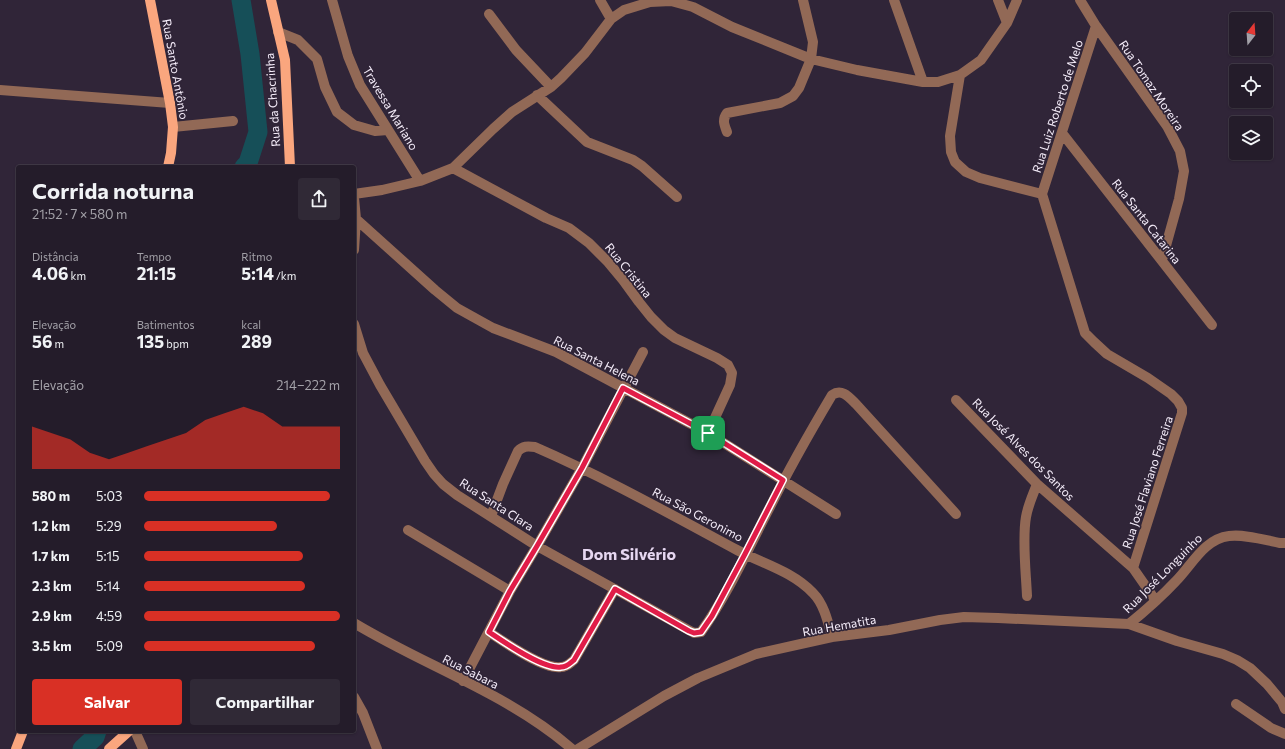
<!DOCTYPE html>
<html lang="pt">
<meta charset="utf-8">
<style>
body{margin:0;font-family:Commissioner,sans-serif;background:#302936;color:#f1f3f6;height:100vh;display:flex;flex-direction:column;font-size:15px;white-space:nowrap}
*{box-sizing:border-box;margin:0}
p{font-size:13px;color:#a3a1a8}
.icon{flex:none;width:22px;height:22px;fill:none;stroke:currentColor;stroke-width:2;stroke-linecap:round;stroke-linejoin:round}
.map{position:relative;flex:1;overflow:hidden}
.details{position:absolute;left:16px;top:165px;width:340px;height:568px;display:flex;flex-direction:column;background:#241c2a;border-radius:4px;box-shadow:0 1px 3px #0004,0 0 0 1px #413a47}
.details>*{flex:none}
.needle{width:26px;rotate:17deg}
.controls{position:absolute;left:1229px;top:12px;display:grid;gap:8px}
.controls a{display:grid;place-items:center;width:44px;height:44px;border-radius:4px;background:#241c2a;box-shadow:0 1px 3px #0004,0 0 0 1px #413a47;font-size:20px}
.pin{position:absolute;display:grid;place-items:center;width:34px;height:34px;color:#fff;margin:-17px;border-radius:8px;box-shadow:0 2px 6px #0006}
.round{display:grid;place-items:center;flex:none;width:42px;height:42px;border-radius:4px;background:#302936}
.head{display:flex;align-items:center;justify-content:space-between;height:68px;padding:0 16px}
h1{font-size:22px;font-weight:700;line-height:30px}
.figures{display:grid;grid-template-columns:repeat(3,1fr);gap:6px;height:68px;padding:4px 16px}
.figures div{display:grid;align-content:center}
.figures b{font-size:17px;font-weight:700}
.figures small{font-size:11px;font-weight:400}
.figures p{font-size:11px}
.chart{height:112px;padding:8px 16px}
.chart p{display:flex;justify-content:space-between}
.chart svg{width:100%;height:72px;margin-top:4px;fill:#d93025;opacity:.7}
.action{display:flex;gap:8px;margin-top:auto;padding:8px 16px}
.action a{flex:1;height:46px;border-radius:4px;background:#d93025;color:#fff;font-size:16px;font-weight:700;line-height:46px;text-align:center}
.action a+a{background:#302936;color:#f1f3f6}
ul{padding:0 16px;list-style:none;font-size:13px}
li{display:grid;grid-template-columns:64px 48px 1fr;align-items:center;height:30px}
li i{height:10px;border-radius:5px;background:#d93025}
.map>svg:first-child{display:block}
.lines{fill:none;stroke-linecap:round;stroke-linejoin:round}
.river{stroke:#164f58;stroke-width:19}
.minor{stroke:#926956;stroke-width:10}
.major{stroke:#faa67e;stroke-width:10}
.route-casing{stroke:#fff;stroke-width:8}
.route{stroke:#e11d48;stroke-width:5}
.labels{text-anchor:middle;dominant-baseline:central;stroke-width:3.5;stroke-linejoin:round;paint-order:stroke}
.street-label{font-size:12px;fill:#f5edfa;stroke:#302538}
.district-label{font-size:16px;font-weight:bold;fill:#e6d7f1;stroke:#302538}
</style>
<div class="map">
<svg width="1285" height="749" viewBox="0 0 1285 749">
<rect width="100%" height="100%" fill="#302538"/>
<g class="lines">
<!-- river -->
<path class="river" d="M 241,0 L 250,54 L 258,132 L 248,163 L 244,167
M 82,749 L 95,737 L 97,731"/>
<!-- minor -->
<path class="minor" d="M 332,0 L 348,56 L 360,85 L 420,181
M 600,0 L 611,19
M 894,0 L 923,82
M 998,0 L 1007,23
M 1080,0 L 1096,26 L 1167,126 L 1180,151 L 1184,171 L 1179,199 L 1162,260
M 489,14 L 516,50 L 551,87
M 278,32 L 298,40 L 317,59 L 325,87 L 337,112 L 354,125 L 375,131 L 388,130
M 960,75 L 950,136 L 951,152 L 955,162 L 966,172 L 980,178 L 1042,194
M 0,90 L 170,103
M 537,95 L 587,142 L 633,160 L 642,166 L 677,197
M 173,127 L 233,121
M 727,132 C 724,124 722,120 727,113 L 780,103 L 793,96 L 799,88 L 811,59 L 813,42 L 803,0
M 1062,133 L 1212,325
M 453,168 L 546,218 L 569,228 L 589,243 L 608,262 L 623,280 L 639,302 L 651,317 L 664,330 L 675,338 L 717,358 L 728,365 L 732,373 L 730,385 L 708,433
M 354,194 L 382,190 L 420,181 L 453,168 L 493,129 L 512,112 L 551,87 L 561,78 L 585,53 L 611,19 L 624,10 L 650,2 L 671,1 L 693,7 L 732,27 L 811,59 L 857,70 L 923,82 L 938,82 L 960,75 L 981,60 L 1007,23 L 1017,0
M 1042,194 L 1085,333 L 1094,342 L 1107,354 L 1148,378 L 1171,394 L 1178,401 L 1182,408 L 1182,413 L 1133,568
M 1042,194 L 1096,26
M 354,198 L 356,219 L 354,250
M 356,219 L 435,290 L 457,308 L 493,328 L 556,352 L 571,360 L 708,433 L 836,514
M 354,324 L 363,353 L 380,385 L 425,461 L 434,474 L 443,484 L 457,495 L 537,546 L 694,633 L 701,632 C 728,594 748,549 770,507 C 789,469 810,432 832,395 C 842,388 849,397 856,404 L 956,514
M 956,400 L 1037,484 L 1133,568 L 1156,601
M 491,516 L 503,484 L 518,451 C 523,446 527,446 535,447 C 604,477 670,514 737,550 C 763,564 792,571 813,593 C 824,604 828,622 832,637
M 408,530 L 510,591
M 1027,596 C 1026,573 1022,539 1026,517 C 1028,505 1033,495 1037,484
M 354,623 C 425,666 509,694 572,749
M 1129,624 C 1145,611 1161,597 1176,581 C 1192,565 1204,539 1229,536 C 1245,534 1264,540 1280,543 L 1285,543
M 489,632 C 504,642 544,670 561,667 C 567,667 570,663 574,660 L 615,589
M 463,681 L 510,591 L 537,546 L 582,468 L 643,352
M 354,697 L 363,713 L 377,749
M 1236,704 L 1271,728 L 1285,734
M 135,731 L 143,749
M 578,749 L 664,696 L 698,678 L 756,654 L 832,637 L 889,630 L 940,620 L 964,617 L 998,618 L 1129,624 L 1177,641 L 1223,654 L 1237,660 L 1250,668 L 1267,684 L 1282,702 L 1285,709"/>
<!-- major -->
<path class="major" d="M 150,0 L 170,103 L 173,127 L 171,153 L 168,167
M 271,0 L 285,60 L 290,167
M 16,749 L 23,731
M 109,749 L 129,731"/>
</g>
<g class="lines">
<!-- route casing -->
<g class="route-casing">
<path id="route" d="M 623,388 L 708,433 L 783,480 L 745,554 L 712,616 L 701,632 L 694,633 L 689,631 L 615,589 L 574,660 C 570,663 567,667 561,667 C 544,670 504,642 489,632 L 510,591 L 537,546 L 582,468 Z"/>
</g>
<!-- route -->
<use href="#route" class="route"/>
</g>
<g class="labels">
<!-- street labels -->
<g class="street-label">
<text transform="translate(176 69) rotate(80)">Rua Santo Antônio</text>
<text transform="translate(1152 85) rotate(56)">Rua Tomaz Moreira</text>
<text transform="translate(272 100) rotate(-94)">Rua da Chacrinha</text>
<text transform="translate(1057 106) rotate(-72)">Rua Luiz Roberto de Melo</text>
<text transform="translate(391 108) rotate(59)">Travessa Mariano</text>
<text transform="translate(1147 221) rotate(52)">Rua Santa Catarina</text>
<text transform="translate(629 270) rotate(51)">Rua Cristina</text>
<text transform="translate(597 360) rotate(27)">Rua Santa Helena</text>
<text transform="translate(1024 449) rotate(45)">Rua José Alves dos Santos</text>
<text transform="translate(1147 482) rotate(-72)">Rua José Flaviano Ferreira</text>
<text transform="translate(497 504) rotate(33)">Rua Santa Clara</text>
<text transform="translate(698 514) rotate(28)">Rua São Geronimo</text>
<text transform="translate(1162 573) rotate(-45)">Rua José Longuinho</text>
<text transform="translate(839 625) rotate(-10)">Rua Hematita</text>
<text transform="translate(471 671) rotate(27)">Rua Sabara</text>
</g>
<!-- district labels -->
<g class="district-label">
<text x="629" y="553">Dom Silvério</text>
</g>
</g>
</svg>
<div class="controls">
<a><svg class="needle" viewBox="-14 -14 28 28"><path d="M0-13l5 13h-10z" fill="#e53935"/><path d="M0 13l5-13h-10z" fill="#a3a1a8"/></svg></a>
<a><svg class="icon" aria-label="locate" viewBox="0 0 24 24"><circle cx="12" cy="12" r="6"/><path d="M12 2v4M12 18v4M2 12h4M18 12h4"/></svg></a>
<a><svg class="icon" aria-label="layers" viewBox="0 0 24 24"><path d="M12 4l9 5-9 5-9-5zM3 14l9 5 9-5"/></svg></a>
</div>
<div class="pin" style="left:708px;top:433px;background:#1e9e55"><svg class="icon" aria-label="arrive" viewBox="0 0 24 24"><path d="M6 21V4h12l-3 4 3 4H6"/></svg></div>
<section class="details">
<div class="head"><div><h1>Corrida noturna</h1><p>21:52 · 7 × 580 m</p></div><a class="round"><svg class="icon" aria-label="share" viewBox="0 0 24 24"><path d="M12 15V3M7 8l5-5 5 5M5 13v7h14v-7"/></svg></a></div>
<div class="figures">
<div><p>Distância</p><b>4.06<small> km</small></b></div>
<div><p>Tempo</p><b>21:15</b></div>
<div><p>Ritmo</p><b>5:14<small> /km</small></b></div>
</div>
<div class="figures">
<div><p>Elevação</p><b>56<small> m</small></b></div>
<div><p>Batimentos</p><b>135<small> bpm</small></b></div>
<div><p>kcal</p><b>289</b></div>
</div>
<div class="chart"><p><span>Elevação</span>214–222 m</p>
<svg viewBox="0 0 160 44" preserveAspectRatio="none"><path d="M0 44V18L10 22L20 26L30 34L40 38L50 34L60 30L70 26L80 22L90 14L100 10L110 6L120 10L130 18L140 18L150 18L160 18V44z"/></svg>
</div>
<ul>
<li><b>580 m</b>5:03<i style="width:95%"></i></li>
<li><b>1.2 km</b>5:29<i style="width:68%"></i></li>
<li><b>1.7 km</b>5:15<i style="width:81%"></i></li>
<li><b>2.3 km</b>5:14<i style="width:82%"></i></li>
<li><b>2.9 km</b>4:59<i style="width:100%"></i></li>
<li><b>3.5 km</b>5:09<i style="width:87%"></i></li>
</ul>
<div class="action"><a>Salvar</a><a>Compartilhar</a></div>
</section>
</div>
